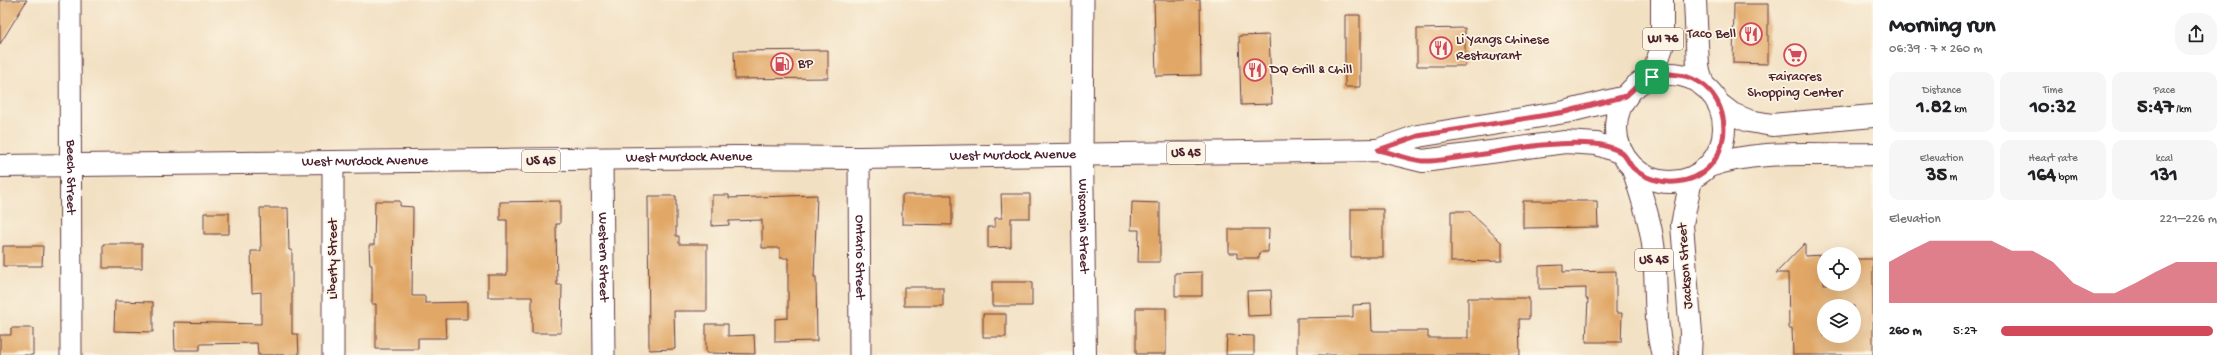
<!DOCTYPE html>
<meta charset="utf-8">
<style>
body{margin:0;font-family:"Gochi Hand",sans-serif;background:#f6f6f6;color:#202124;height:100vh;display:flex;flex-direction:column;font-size:15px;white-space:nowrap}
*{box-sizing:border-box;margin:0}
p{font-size:13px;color:#757577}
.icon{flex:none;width:22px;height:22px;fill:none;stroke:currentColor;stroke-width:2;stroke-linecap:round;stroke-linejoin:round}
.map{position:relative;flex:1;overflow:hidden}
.side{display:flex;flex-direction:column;background:#fff;width:360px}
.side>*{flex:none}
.buttons{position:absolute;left:1817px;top:247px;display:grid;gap:8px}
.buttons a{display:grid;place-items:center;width:44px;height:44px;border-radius:50%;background:#fff;box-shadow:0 4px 16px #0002;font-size:20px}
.pin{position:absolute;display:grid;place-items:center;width:34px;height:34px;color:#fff;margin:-17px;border-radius:8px;box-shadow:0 2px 6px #0006}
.round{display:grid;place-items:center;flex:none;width:42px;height:42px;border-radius:16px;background:#f6f6f6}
.summary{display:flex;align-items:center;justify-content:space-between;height:68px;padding:0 16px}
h1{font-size:22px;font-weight:800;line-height:30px}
.stats{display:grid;grid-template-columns:repeat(3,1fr);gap:6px;height:68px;padding:4px 16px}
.stats div{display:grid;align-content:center;border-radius:10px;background:#f6f6f6;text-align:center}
.stats b{font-size:20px;font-weight:800}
.stats small{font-size:11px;font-weight:400}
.stats p{font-size:11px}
.chart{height:112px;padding:8px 16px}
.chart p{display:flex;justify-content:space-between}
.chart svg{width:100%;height:72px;margin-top:4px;fill:#d1495b;opacity:.7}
ul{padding:0 16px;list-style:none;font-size:13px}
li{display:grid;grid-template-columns:64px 48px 1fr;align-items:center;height:30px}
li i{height:10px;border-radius:5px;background:#d1495b}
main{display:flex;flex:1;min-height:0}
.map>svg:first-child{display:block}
.building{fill:#e1a766;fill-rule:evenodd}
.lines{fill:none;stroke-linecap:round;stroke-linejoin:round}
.street-casing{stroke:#633c42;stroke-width:23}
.secondary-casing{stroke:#633c42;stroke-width:24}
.primary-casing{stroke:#633c42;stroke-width:24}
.street{stroke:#fff;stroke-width:21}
.secondary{stroke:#fff;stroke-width:22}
.primary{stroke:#fff;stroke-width:22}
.route-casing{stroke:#fff;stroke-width:8}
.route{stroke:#d1495b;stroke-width:5}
.labels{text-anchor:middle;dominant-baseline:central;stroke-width:3.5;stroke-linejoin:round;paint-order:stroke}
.shield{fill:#fcf5e5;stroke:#7f5f63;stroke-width:1}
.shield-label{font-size:13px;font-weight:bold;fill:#4a1f2b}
.poi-label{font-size:14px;fill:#4a1f2b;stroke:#fcf5e5;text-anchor:start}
.street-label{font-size:14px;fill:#4a1f2b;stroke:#fcf5e5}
</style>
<main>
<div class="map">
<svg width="1873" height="355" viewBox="0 0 1873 355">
<rect width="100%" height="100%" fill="#fcf5e5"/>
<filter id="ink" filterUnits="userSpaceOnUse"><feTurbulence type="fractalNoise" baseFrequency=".025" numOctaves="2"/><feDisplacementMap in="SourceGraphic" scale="8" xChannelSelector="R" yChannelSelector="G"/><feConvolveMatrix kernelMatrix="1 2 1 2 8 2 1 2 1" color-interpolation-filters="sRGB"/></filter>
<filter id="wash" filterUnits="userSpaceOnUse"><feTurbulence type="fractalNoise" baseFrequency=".012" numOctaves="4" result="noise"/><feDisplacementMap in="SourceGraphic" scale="16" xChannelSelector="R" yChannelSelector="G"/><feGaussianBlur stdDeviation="0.9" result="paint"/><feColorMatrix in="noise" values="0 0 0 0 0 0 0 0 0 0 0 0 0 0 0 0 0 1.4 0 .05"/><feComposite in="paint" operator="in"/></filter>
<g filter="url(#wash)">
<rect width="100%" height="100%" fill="#f2e0c2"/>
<g id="blocks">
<!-- building -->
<path class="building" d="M 0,0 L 27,0 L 0,44 Z
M 1154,0 L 1200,0 L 1201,75 L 1156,76 Z
M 1734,4 L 1768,4 L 1768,64 L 1733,63 Z
M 1345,15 L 1360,15 L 1360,87 L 1345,87 Z
M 1465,28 L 1465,66 L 1417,66 L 1417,29 Z
M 1269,35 L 1272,104 L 1241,105 L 1239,36 Z
M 828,50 L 828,78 L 735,79 L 734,51 Z
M 1001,194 L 1030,194 L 1030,218 L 1011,218 L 1011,247 L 988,248 L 988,227 L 995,227 L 995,218 L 1002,218 Z
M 712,195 L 729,195 L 729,198 L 817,195 L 814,277 L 816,277 L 817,341 L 775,342 L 775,319 L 788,318 L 788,258 L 780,258 L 780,248 L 762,248 L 762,220 L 729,221 L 729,225 L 712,226 Z
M 902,195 L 952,195 L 952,225 L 902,224 Z
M 648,196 L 676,196 L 676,236 L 679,236 L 679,244 L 707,244 L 707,311 L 674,311 L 675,349 L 649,350 Z
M 375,201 L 400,201 L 400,206 L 413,207 L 412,296 L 425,296 L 425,303 L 467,302 L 467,319 L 445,319 L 446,338 L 418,338 L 418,349 L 376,349 L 376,304 L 372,304 L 372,265 L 370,265 L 369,245 L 374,245 Z
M 560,201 L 560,224 L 556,224 L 557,285 L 562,285 L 561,333 L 532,333 L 532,297 L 488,297 L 488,275 L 507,275 L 507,220 L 500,220 L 500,202 Z
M 1523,201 L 1597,201 L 1598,227 L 1523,228 Z
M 1132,202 L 1160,203 L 1160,262 L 1138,262 L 1139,230 L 1131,230 Z
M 260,208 L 288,208 L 289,250 L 292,250 L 292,334 L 298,334 L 299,355 L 258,355 L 257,343 L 200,344 L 200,350 L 175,350 L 174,322 L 261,324 L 261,292 L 252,293 L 251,251 L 261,251 Z
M 1351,209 L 1383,209 L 1383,257 L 1351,257 Z
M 1451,211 L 1469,211 L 1502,243 L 1502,261 L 1451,262 Z
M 204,213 L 229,213 L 229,234 L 204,234 Z
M 1229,229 L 1269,229 L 1268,252 L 1260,252 L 1259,258 L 1237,258 L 1237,253 L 1229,253 Z
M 1805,243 L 1805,256 L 1824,255 L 1824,284 L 1854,284 L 1854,259 L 1873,259 L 1873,355 L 1793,355 L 1792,328 L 1789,328 L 1788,273 L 1776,273 ZM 1824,306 L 1854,306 L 1854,336 L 1824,336 Z
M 103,244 L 142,244 L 142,268 L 103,268 Z
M 3,246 L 43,246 L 42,266 L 3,266 Z
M 1563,265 L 1563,272 L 1616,271 L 1616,313 L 1622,313 L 1621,342 L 1586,342 L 1588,299 L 1586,299 L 1586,288 L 1539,289 L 1539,266 Z
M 1202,272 L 1202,296 L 1175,296 L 1175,273 Z
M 992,282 L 1032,282 L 1032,306 L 992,306 Z
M 904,287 L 943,287 L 943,306 L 904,306 Z
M 1271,290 L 1272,315 L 1248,316 L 1247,291 Z
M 1468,298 L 1529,298 L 1529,319 L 1519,319 L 1520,355 L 1297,355 L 1297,318 L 1353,317 L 1353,305 L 1371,304 L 1372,331 L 1428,331 L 1428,338 L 1468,338 Z
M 115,301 L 153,302 L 153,332 L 114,331 Z
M 1136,308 L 1166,308 L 1166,354 L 1136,354 Z
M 983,314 L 1006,314 L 1006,337 L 983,337 Z
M 706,324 L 728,324 L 728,336 L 754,335 L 755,354 L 706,353 Z
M 11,328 L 33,328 L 33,355 L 0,355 L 0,335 L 11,335 Z
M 1227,335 L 1254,336 L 1254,355 L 1226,355 Z"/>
</g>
</g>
<g filter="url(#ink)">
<use href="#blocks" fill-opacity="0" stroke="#633c42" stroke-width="1"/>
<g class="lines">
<!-- street casing -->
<g class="street-casing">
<g id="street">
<path id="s1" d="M 70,0 L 71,355"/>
<path d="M 1082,154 L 1083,0"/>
<path id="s2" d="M 859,158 L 860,355"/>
<path id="s3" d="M 602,160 L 604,355"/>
<path d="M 333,162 L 333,355"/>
</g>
</g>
<!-- secondary casing -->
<g class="secondary-casing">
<g id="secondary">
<path d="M 1719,104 L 1732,114 L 1749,121 L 1772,125 L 1873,116"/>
<path id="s4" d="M 1082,154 L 1085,355"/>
<path d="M 1709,166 C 1761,148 1819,156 1873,154"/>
</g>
</g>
<!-- primary casing -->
<g class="primary-casing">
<g id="primary">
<path d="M 1695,0 L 1698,67 L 1703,85"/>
<circle cx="1670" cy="128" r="54"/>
<path d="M 1652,77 L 1662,47 L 1662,0"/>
<path d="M 1378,150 L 1418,136 L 1565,112 L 1626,97"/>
<path id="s5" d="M 0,166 L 736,157 L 859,158 L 1378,150 L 1423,161 L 1565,142 L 1597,144 L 1622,153"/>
<path d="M 1633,168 C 1641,196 1652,224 1654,254 C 1657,287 1654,323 1663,355"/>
<path d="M 1690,355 L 1691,333 L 1682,225 L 1691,179"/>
</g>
</g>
<!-- street -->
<use href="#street" class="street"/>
<!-- secondary -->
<use href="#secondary" class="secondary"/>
<!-- primary -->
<use href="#primary" class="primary"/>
</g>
</g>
<g class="lines" filter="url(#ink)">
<!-- route casing -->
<g class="route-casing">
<path id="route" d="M 1670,74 C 1676,75 1683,75 1688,77 C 1742,96 1733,179 1675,182 C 1660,183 1644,178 1633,168 C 1629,164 1627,157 1622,153 C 1617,149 1601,144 1594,144 C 1550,140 1507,151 1464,157 C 1451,158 1435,162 1422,161 C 1407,159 1392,153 1378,150 L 1418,136 L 1565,112 L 1626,96 L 1638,85 L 1652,77 Z"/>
</g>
<!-- route -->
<use href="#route" class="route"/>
</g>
<!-- icons -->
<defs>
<g id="restaurant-ring" transform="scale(1.15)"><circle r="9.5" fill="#fcf5e5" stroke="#d1495b" stroke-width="1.5"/><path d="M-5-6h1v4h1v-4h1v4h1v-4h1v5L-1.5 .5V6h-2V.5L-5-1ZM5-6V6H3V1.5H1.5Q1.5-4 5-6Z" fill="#d1495b"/></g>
<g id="supermarket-ring" transform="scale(1.15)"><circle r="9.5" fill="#fcf5e5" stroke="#d1495b" stroke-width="1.5"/><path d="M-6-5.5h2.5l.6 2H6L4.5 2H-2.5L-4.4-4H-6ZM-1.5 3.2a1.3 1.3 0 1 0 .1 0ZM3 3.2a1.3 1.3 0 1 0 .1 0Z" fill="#d1495b"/></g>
<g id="fuel-ring" transform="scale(1.15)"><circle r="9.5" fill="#fcf5e5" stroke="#d1495b" stroke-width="1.5"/><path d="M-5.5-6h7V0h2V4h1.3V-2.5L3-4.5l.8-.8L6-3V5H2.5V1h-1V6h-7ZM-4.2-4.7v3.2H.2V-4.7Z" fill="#d1495b"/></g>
</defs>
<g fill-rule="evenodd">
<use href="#restaurant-ring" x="1751" y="34"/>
<use href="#restaurant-ring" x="1441" y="48"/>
<use href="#supermarket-ring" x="1795" y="55"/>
<use href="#fuel-ring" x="782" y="64"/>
<use href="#restaurant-ring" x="1255" y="70"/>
</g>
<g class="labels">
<!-- shield labels -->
<g class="shield">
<rect x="1643" y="28" width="40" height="22" rx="3"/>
<rect x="1167" y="142" width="38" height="22" rx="3"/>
<rect x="522" y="150" width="38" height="22" rx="3"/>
<rect x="1635" y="249" width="38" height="22" rx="3"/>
</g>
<g class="shield-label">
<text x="1663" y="39">WI 76</text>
<text x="1186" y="153">US 45</text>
<text x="541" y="161">US 45</text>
<text x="1654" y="260">US 45</text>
</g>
<!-- poi labels -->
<g class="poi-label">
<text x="1736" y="34" text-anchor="end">Taco Bell</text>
<text x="1456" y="40">Li Yangs Chinese<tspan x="1456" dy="16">Restaurant</tspan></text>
<text x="798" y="64">BP</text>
<text x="1270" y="70">DQ Grill &amp; Chill</text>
<text x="1795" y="77" text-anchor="middle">Fairacres<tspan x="1795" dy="16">Shopping Center</tspan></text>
</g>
<!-- street labels -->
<g class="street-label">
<text stroke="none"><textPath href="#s5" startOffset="1013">West Murdock Avenue</textPath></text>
<text stroke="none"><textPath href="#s5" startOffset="689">West Murdock Avenue</textPath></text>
<text stroke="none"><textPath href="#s5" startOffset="365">West Murdock Avenue</textPath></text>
<text stroke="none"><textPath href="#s1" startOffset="177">Beech Street</textPath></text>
<text stroke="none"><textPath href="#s4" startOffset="72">Wisconsin Street</textPath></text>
<text stroke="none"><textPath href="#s3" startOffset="97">Western Street</textPath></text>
<text stroke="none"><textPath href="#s2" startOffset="99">Ontario Street</textPath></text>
<text transform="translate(333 259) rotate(-90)">Liberty Street</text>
<text transform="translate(1686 266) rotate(-94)">Jackson Street</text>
</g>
</g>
</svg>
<div class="buttons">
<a><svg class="icon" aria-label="locate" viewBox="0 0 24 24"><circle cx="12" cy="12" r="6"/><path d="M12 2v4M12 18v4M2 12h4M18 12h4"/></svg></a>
<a><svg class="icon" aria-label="layers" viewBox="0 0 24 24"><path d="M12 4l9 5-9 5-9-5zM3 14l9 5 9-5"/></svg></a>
</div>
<div class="pin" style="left:1652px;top:77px;background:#1e9e55"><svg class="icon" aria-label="arrive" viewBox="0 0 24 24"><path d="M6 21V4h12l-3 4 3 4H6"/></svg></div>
</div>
<section class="side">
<div class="summary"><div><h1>Morning run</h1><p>06:39 · 7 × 260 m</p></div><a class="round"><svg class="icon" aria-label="share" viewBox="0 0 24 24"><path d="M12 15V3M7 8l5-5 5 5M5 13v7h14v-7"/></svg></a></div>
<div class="stats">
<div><p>Distance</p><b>1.82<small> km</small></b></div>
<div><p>Time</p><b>10:32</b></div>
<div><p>Pace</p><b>5:47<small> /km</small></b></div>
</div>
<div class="stats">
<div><p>Elevation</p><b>35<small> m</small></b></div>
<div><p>Heart rate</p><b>164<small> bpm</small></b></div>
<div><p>kcal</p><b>131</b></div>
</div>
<div class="chart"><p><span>Elevation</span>221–226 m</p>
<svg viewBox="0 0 160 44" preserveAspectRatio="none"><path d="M0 44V19L10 12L20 6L30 6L40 6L50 6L60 12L70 12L80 19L90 32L100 38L110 38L120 32L130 25L140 19L150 19L160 19V44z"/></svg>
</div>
<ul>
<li><b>260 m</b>5:27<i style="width:98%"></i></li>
</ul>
</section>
</main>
